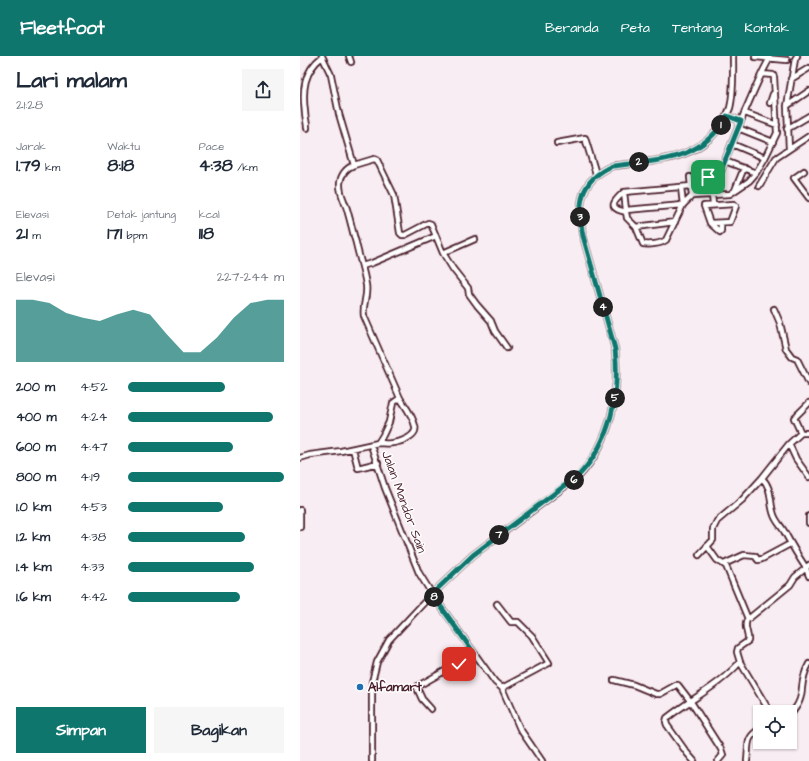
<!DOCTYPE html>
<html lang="id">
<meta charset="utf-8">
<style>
body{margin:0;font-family:"Architects Daughter",sans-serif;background:#f6f6f7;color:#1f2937;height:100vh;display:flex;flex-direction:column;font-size:15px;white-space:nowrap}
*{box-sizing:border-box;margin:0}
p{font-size:13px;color:#747a83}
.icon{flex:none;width:22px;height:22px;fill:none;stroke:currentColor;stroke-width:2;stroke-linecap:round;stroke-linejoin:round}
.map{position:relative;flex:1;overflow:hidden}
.details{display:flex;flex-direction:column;background:#fff;width:300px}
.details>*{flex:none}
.tools{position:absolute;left:453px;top:649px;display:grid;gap:8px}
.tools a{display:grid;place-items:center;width:44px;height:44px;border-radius:0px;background:#fff;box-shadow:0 1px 3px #0004;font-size:20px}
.pin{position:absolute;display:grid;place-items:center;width:34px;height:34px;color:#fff;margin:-17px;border-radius:8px;box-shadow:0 2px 6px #0006}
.km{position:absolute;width:20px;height:20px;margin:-10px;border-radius:50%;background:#222;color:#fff;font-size:11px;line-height:20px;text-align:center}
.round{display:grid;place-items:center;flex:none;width:42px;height:42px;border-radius:0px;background:#f6f6f7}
.head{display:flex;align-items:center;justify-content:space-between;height:68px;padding:0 16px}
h1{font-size:22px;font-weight:700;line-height:30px}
.stats{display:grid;grid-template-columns:repeat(3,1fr);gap:6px;height:68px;padding:4px 16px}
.stats div{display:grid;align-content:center}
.stats b{font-size:17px;font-weight:700}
.stats small{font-size:11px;font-weight:400}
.stats p{font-size:11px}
.chart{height:112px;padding:8px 16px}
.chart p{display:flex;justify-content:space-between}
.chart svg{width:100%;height:72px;margin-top:4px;fill:#0f766e;opacity:.7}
.button{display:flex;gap:8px;margin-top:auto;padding:8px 16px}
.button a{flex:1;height:46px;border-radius:0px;background:#0f766e;color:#fff;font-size:16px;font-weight:700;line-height:46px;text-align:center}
.button a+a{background:#f6f6f7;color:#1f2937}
ul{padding:0 16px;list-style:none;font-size:13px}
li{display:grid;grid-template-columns:64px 48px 1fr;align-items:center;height:30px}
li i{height:10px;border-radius:5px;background:#0f766e}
header{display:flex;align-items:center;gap:24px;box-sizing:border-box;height:56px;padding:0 20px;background:#0f766e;color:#fff}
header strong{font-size:19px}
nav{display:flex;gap:22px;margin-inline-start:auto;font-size:14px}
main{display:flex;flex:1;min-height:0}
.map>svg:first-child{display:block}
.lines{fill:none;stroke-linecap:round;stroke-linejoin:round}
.minor-casing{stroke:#4a1f2b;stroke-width:8}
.minor{stroke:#fff;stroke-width:4.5}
.route-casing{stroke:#fff;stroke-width:8}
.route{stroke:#0f766e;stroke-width:5}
.poi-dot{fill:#1f6fb2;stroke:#fff;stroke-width:1.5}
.labels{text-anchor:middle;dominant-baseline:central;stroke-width:3;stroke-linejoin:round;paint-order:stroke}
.street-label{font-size:13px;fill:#4a1f2b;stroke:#fff}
.poi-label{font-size:13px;font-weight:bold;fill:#4a1f2b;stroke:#fff;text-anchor:start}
</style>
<header>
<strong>Fleetfoot</strong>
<nav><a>Beranda</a><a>Peta</a><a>Tentang</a><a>Kontak</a></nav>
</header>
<main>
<section class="details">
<div class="head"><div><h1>Lari malam</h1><p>21:28</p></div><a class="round"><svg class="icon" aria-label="share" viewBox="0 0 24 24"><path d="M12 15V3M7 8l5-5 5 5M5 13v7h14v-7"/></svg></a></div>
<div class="stats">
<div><p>Jarak</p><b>1.79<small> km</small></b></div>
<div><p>Waktu</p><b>8:18</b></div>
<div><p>Pace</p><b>4:38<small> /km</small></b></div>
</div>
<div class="stats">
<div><p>Elevasi</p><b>21<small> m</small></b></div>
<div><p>Detak jantung</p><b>171<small> bpm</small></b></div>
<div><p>kcal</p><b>118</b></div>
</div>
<div class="chart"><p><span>Elevasi</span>227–244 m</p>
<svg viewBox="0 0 160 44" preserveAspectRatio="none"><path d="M0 44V6L10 6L20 8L30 14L40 17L50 19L60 15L70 12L80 15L90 27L100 38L110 38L120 29L130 17L140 8L150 6L160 6V44z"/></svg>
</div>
<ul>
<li><b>200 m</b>4:52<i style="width:62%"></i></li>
<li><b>400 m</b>4:24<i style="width:93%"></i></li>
<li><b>600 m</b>4:47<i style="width:67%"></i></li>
<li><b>800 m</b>4:19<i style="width:100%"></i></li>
<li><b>1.0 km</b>4:53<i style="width:61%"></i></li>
<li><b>1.2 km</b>4:38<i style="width:75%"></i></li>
<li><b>1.4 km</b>4:33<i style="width:81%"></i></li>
<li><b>1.6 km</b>4:42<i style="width:72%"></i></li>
</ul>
<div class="button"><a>Simpan</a><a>Bagikan</a></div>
</section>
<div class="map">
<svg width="509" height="705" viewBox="0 0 509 705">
<rect width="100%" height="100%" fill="#f8edf2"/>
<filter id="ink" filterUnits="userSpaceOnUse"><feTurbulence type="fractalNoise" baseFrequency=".025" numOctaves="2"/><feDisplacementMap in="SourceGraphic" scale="8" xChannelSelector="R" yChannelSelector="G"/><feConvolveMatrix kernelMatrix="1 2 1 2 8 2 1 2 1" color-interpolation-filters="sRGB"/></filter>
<g filter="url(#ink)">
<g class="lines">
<!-- minor casing -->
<g class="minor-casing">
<path id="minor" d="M 49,0 L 51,6
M 455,1 L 487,4
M 491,23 L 509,12
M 470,47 L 473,38
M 487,50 L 495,3 L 497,0
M 445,57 L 477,69
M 427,60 L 441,65
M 7,72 C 7,66 5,61 5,56 C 2,34 4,15 22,1
M 438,72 L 473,86
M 487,73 L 509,60
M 257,87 L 285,82 L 296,118
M 432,88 L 465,102
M 489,93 L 487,50 L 509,35
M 425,105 L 456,117
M 54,109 L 74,103 L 77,104 L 94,139 L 100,177 L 102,179 L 105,179 L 128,167 L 131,168 L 143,197 L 153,213 L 168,232 L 169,238 L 177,249 L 191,265 L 195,275 L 207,292
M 504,115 L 494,122 L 509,142
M 390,121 L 392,140
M 391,130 L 324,136 C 313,146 307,152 326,156 L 327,162 L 336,171 L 343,188 C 349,189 361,188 366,184 L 383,149 L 392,140 L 430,138 L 449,125 L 456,117 L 465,102 L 477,77 L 474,21 L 473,19 L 462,18
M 459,130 L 476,102 L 509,80
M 435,134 L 444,112
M 324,136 L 326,154
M 412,139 C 422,110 434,83 445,55 C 453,37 460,19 470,2
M 413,148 L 412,139 L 408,121 L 410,118 L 422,111
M 326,156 L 326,154 L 383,149 L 381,131
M 410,167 L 430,166 L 436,150 L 434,148 L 404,150 L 410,167 L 420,176 L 421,175 L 421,167
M 336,171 L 375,166
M 143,197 L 175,183
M 62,210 L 72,207 L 136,180
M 474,253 L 480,267 L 486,293 L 492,301 L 497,303 L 509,327
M 501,377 L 494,362 L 509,347
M 78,387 C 83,387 88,388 93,387 C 101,386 118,380 115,370 C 113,360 105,350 100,342
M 489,388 L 496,403 L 509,421
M 71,389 L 85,432 L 119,517 L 132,538 L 195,626 L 202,632 L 220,673 L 242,705
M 53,393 L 58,412 L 78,407
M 0,402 L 10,399 L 41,395 L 78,387 L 83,379 L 89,366 L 93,347 L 100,342 L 64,260 C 62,249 68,240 66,229 C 64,215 59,201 56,187 C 53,177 51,167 48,157 C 46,147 39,138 40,127 C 41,119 46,112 54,109 L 39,58 L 31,19 L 22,0
M 0,454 L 0,471
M 509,460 L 509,467
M 407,490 L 417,504 L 426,510 L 448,563
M 399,499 L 413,484 L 413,473 L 417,465 L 442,444 L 462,422 L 489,388 L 501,377 L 509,377
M 424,508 L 444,499 L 455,500 L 458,504 L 462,503 L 490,488
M 509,509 L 506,512 L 509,520
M 197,548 L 211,566 L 218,566 L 232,580 L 249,607 L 202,632
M 440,606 L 470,656
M 314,624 L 334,629 L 356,638 L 360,638 L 376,629 L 378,629 L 391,646 L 421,693 L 423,699 L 418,705
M 131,653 L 122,643 L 117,632 L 118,630 L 159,607 L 174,597
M 490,659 C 509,638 496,631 509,608
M 72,705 L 72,626 L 77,606 L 89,584 L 132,538 L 173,499 L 280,419 C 311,385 320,337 315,293 L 283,180 C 277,148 280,124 312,110 C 350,105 393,106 418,73 C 423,66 427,60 430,52 C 434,36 433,16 433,0
M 394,705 L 387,697 L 367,669 L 366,666 L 367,662 C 391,643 420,629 440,606 L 437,596 L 438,592 L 448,585 C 449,577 443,571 447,564 L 490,529 L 495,521 L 506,512 C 498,500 491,488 484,475 C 481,470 476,465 474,459 C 469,446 473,433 462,422
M 447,705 C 449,689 445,682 460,673"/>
</g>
<!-- minor -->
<use href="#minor" class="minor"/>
</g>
</g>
<g class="lines" filter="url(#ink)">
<!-- route casing -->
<g class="route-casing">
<path id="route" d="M 159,608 L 174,597 L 132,538 L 173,499 L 280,418 C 311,385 320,337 315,293 L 283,180 C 277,148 280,124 312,110 C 358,104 401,106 427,60 L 441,65 L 422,112 L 410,118 L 408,121"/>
</g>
<!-- route -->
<use href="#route" class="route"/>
</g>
<!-- markers -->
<circle class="poi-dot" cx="60" cy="631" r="4"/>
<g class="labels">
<!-- street labels -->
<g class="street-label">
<text transform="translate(104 446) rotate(70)">Jalan Mandor Sain</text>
</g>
<!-- poi labels -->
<g class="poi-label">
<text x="68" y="631">Alfamart</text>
</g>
</g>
</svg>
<div class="tools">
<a><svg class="icon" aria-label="locate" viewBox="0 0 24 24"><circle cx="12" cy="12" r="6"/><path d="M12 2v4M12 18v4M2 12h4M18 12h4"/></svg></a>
</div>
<div class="pin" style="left:408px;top:121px;background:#1e9e55"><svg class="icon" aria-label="arrive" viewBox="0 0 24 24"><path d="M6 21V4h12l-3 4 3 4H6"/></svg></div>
<div class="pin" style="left:159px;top:608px;background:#d93025"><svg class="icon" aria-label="check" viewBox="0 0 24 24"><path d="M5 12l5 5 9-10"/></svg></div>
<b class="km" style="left:421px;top:69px">1</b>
<b class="km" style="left:339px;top:106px">2</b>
<b class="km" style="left:280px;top:161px">3</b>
<b class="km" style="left:303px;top:251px">4</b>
<b class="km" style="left:315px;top:342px">5</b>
<b class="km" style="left:274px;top:424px">6</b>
<b class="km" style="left:199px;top:479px">7</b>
<b class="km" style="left:134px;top:541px">8</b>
</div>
</main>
